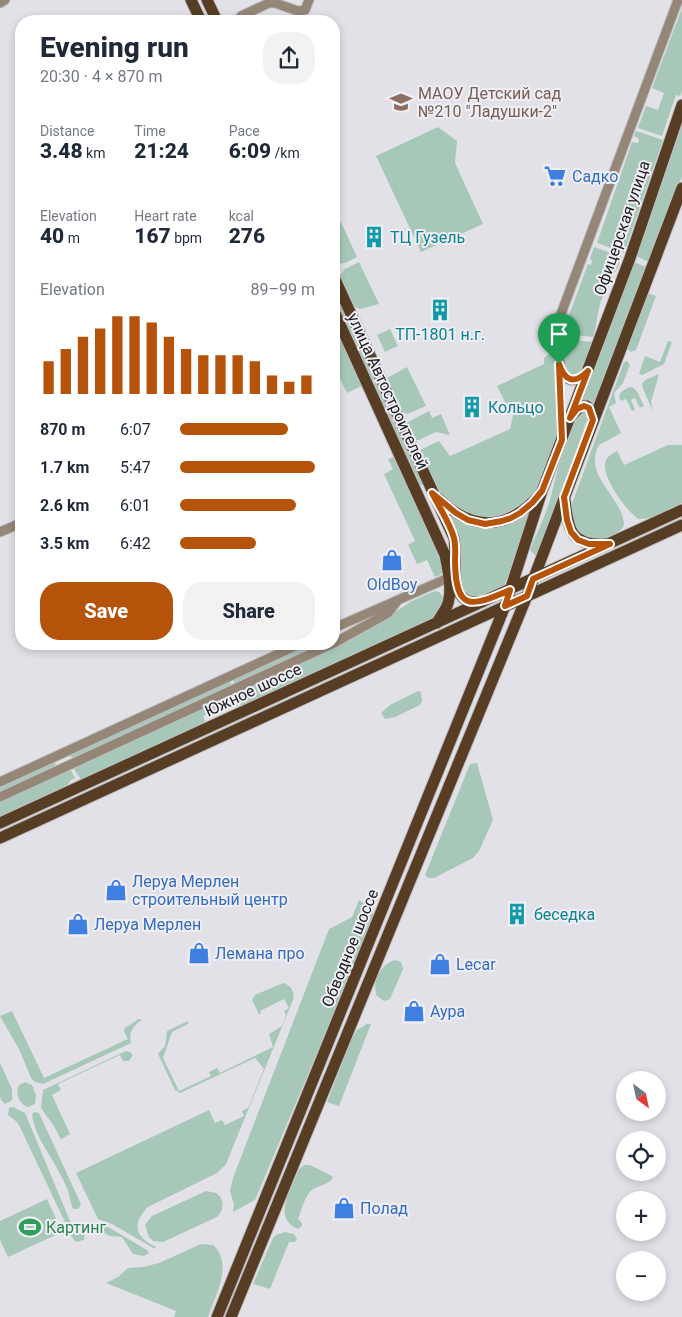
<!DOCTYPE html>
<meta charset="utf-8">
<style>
body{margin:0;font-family:Roboto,sans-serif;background:#f2f2f3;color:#1f2937;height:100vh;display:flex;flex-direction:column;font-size:19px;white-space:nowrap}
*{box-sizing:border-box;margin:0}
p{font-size:16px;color:#747a83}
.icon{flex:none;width:28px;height:28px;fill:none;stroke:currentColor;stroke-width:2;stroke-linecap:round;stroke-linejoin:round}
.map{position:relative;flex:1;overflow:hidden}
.side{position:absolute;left:15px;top:15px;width:325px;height:635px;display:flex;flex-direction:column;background:#fff;border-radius:20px;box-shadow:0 2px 8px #0003}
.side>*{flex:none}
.needle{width:32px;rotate:147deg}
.buttons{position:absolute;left:616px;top:1071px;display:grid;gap:10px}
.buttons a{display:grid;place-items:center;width:50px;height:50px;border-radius:50%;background:#fff;box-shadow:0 2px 8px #0003;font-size:25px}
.pin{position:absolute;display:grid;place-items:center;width:42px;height:42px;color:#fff;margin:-51px -21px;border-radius:50% 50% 50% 0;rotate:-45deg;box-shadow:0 0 5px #0007}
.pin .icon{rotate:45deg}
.round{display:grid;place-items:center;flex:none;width:52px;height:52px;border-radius:20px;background:#f2f2f3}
.summary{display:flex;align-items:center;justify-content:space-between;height:85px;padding:0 25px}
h1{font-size:28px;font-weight:800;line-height:38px}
.figures{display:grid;grid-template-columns:repeat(3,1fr);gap:8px;height:85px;padding:5px 25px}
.figures div{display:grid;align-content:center}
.figures b{font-size:21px;font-weight:800}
.figures small{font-size:14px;font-weight:400}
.figures p{font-size:14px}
.chart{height:140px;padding:10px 25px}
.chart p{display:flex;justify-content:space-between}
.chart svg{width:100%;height:90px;margin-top:5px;stroke:#b45309;stroke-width:6}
.primary-button{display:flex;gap:10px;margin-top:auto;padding:10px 25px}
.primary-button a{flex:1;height:58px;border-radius:20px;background:#b45309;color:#fff;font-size:20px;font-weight:800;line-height:58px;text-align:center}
.primary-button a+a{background:#f2f2f3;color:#1f2937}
ul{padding:0 25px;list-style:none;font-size:16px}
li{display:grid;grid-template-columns:80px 60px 1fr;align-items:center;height:38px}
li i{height:12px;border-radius:6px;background:#b45309}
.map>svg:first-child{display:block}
.green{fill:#a7c8b8}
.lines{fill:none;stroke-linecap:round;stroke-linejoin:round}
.minor-casing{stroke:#bfbec4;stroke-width:11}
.major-casing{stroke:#bfbec4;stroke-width:13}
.minor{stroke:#958778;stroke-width:9}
.major{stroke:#563d23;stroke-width:11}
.route-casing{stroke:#fff;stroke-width:10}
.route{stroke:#b45309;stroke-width:6}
.labels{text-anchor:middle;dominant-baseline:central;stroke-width:4;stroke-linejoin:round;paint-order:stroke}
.education-label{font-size:16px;fill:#785e54;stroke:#efeef5;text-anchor:start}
.shop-label{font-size:16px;fill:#366cbe;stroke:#efeef5;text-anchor:start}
.street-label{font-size:16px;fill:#1d1d20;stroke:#efeef5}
.culture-label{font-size:16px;fill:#0d838f;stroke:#efeef5;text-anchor:start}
.leisure-label{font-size:16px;fill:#27864d;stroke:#efeef5;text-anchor:start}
</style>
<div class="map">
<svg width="682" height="1317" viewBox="0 0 682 1317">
<rect width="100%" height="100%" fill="#e2e1e8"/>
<!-- green -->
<path class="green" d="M 682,8 L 682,91 L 680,96 L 676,95 L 662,136 L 638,128 L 646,106 L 658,110 L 664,93 L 652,88 Z
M 682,118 L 682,176 L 649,262 L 636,256 Z
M 438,127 L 457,141 L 455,163 L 483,224 L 421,252 L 376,156 Z
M 636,131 L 663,140 L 624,253 L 597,243 L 632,142 L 638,143 L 639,139 L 634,136 Z
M 334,207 L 357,257 C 349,261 341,267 334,261 Z
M 594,247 L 622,257 C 616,273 607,286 601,301 C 597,313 597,325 593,337 L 566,334 L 569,315 L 588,264 L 591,265 L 592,260 L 590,259 Z
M 359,262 L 379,304 L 360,309 L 355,307 L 340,275 L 345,269 Z
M 633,262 L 647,267 L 593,410 L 581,404 Z
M 334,284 L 377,378 L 371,381 L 334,300 Z
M 646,293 L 656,296 L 636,350 L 631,352 L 626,348 Z
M 336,328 L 366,384 L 347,393 L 334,366 L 334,329 Z
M 390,329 L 398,346 L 385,352 L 377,335 Z
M 561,339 L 593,342 C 589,355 587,375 571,376 L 564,370 Z
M 668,341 L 672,342 L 664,364 L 642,375 L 639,374 L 645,356 L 660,362 Z
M 549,354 L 553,354 L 556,357 L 559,432 L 535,493 L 514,514 L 483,520 L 451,506 L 439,491 L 420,450 L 439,441 L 450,456 L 510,429 L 515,406 L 506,404 L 497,386 L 544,364 L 544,358 Z
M 627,361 L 630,365 L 623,383 L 614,393 L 616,403 L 609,407 L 621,433 L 599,445 C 582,476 624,498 624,525 C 620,533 607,542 597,542 C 591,541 584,537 578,536 L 570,509 L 624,362 Z
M 407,367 L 426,406 L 407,414 L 403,412 L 387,378 Z
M 659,374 L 651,402 L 653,411 L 643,389 L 642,384 L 645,380 Z
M 378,381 L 424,483 L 422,485 L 418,484 L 372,384 Z
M 629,387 C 638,387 640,399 644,406 L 640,408 L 635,398 L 631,400 L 635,410 L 632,411 L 626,399 L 621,401 L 619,397 L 621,392 Z
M 583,409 L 588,416 L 568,472 L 559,503 L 537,555 L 535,555 L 530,550 C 536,534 544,519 549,503 C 558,474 563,432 583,409 Z
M 429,411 L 432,418 L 441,414 L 450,435 L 436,432 L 419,440 L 416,440 L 408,422 Z
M 668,445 L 682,445 L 682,503 L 651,518 L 639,519 C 628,514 603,478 605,465 C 605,457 611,455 617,451 L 624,465 Z
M 394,457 L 396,457 L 443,556 L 444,569 L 440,575 L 435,577 L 427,560 L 417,564 L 408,545 L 415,541 L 384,474 L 393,469 L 388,459 Z
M 536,500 L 504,586 L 480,599 L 461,593 L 444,507 L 483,527 Z
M 435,591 L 439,592 L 445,599 L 438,617 L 242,708 L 235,692 L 348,641 L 366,631 L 412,601 Z
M 311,644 L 324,644 L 235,685 L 233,680 Z
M 230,681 L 232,686 L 74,759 L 70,756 L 72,752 Z
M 418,691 L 421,692 L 422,701 L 420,705 L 395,717 L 385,719 L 381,713 L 390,705 Z
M 232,693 L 238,706 L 229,705 L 203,716 L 205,721 L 197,729 L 82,781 L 72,766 Z
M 52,761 L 56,764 L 54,767 L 0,792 L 0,785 Z
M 477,763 L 493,820 L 479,851 L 473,858 L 434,878 L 428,878 L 425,875 L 470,764 Z
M 69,767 L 75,778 L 70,781 L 65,789 L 0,819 L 0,799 Z
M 359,900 L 368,905 L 375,915 L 255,1200 L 233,1212 L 234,1205 L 230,1191 L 233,1178 L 329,929 L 352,917 Z
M 395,960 L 401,962 L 403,969 L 390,999 L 384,1001 L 377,996 C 371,982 381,964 395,960 Z
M 283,983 C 291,985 295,992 293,1000 L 226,1164 L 217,1173 L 148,1207 C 132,1223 134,1237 156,1247 L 155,1249 L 112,1224 L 98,1219 L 76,1173 L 209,1110 L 215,1123 L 222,1120 L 225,1125 L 244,1116 L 242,1111 L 248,1108 L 264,1069 L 255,1058 L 180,1093 L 175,1090 L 158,1054 L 165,1046 L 167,1031 L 188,1021 L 188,1024 L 172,1032 L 163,1058 L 179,1091 L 211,1076 L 209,1072 L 217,1068 L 220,1073 L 273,1047 L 269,1034 L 282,1026 L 286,1015 L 284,1011 L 289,1008 L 284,999 L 260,1011 L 261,1014 L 259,1014 L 252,1000 L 255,995 Z
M 12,1011 L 44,1078 L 128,1039 L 124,1031 L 125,1028 L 139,1019 L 142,1020 C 134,1025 128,1032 131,1043 L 43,1084 L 35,1082 L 31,1078 L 20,1051 L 0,1016 Z
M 367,1024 L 371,1024 L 339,1106 L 327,1102 L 352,1038 L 357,1030 Z
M 126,1051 L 130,1052 L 133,1055 L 129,1061 L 123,1061 L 120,1055 L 58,1084 L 61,1090 L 52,1095 L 70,1134 L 62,1139 L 60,1138 L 54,1126 L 41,1108 L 43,1090 Z
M 0,1063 L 12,1089 L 12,1100 L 5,1104 L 1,1100 L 0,1096 Z
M 25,1082 L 32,1085 L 36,1095 L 35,1104 L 28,1107 C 19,1104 15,1094 19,1085 Z
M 13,1107 L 25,1113 L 70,1221 L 85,1234 L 84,1240 L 76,1242 L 72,1237 L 18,1123 L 8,1115 L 9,1108 Z
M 34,1112 L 39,1113 L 80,1202 L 81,1205 L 78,1209 L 73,1209 C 71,1204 70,1199 69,1194 C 67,1187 63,1179 59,1172 C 50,1154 34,1135 32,1114 Z
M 304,1165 L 310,1165 L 332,1176 L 333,1178 C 328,1185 319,1185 312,1190 C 305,1195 301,1211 298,1219 L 302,1223 L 302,1226 L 298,1229 C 271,1218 292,1188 299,1169 Z
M 206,1191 L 216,1193 C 225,1199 224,1210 217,1217 L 163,1242 L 153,1241 L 149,1237 L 145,1225 L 152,1216 Z
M 47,1199 L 62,1232 L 8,1257 L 0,1240 L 0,1221 Z
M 103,1224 L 147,1250 L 149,1253 L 144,1256 L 133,1254 L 122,1237 C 110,1236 104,1237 100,1225 Z
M 285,1232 L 294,1234 L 297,1239 L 295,1242 L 289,1242 L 270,1289 L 253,1284 L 273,1238 L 276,1235 Z
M 201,1244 L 213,1245 C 234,1264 215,1296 208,1317 L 174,1317 L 176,1311 L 106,1283 L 118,1277 L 128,1268 L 143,1267 L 159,1263 Z"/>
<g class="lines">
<!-- minor casing -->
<g class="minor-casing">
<path id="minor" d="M 0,3 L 5,0
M 238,21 L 241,16 L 269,3 L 275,3 L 298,11 L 305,10 L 309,0
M 559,369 L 561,436
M 587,372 C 555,404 558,337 558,322 L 678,0
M 0,532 L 21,523
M 334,628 L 455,575
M 334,643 L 388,613 L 398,600
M 0,782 L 300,644
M 0,797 L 332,644"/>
</g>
<!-- major casing -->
<g class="major-casing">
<path id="major" d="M 191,0 L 201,21
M 207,0 L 217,21
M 334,277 L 454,538 C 457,553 450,592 466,600 C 471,603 476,602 482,602
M 334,311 L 445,555 C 448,570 453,591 447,606 C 444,612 440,617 437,623
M 572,415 L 581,406 L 587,406 L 592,412 L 593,420
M 438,498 C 472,532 508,531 540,494
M 565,500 C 568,530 571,546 606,544
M 0,823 L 682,510
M 0,838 L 682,525
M 217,1317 L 505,606 L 542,491 L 630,258 L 682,105
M 231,1317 L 527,596 L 682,188"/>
</g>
<!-- minor -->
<use href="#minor" class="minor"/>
<!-- major -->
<use href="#major" class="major"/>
</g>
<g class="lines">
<!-- route casing -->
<g class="route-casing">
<path id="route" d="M 559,364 C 565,381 574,385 588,371 L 570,418 L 577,409 L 584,406 L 589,408 L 593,420 L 564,497 L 567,520 L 571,532 L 578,540 L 589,544 L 610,544 L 533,579 L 527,596 L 505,606 L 510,590 C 471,607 456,612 455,562 C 455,554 456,546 454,538 C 450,523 439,507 432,493 L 456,513 L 468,520 L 485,524 L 502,521 L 511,518 L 520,513 L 532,503 L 542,491 L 562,440 Z"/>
</g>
<!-- route -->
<use href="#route" class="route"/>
</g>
<!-- icons -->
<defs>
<g id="school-bare" transform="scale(1.725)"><path d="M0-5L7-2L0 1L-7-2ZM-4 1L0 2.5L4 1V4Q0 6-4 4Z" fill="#8d6e63" stroke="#efeef5" stroke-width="2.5" paint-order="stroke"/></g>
<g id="supermarket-bare" transform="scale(1.725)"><path d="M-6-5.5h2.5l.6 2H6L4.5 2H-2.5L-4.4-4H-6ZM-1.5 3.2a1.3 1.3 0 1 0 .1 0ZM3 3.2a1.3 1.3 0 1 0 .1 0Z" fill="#3f7fe0" stroke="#efeef5" stroke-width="2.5" paint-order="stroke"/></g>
<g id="building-bare" transform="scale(1.725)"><path d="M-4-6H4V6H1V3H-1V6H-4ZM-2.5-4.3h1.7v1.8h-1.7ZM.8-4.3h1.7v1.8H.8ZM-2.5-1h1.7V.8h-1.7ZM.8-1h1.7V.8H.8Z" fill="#0f9aa8" stroke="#efeef5" stroke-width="2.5" paint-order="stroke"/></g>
<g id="shop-bare" transform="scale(1.725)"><path d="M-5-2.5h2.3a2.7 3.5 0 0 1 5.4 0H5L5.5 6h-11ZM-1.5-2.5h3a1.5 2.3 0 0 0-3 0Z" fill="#3f7fe0" stroke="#efeef5" stroke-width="2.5" paint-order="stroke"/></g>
<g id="stadium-bare" transform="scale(1.725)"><path d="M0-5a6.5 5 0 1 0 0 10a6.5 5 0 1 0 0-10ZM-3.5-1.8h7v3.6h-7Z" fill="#2e9e5b" stroke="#efeef5" stroke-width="2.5" paint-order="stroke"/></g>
</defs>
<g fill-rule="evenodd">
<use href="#school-bare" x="401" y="102"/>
<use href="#supermarket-bare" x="555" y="176"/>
<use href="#building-bare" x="374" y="237"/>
<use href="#building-bare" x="440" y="310"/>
<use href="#building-bare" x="472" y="407"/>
<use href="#shop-bare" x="392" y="560"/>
<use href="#shop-bare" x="116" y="890"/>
<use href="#building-bare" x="517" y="914"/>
<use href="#shop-bare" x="78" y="924"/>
<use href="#shop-bare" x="199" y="953"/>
<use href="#shop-bare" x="440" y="964"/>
<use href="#shop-bare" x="414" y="1011"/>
<use href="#shop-bare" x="344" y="1208"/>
<use href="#stadium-bare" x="30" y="1227"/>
</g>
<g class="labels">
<!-- education labels -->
<g class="education-label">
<text x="418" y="93">МАОУ Детский сад<tspan x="418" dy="18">№210 "Ладушки-2"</tspan></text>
</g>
<!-- shop labels -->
<g class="shop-label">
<text x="572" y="176">Садко</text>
<text x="392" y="584" text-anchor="middle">OldBoy</text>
<text x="132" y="881">Леруа Мерлен<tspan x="132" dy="18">строительный центр</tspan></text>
<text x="94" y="924">Леруа Мерлен</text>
<text x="215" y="953">Лемана про</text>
<text x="456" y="964">Lecar</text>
<text x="430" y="1011">Аура</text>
<text x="360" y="1208">Полад</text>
</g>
<!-- street labels -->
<g class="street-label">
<text transform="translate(622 228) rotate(-71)">Офицерская улица</text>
<text transform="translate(388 391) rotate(65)">улица Автостроителей</text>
<text transform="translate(253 690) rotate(-25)">Южное шоссе</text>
<text transform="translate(350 948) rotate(-68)">Обводное шоссе</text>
</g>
<!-- culture labels -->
<g class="culture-label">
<text x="390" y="237">ТЦ Гузель</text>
<text x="440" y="334" text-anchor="middle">ТП-1801 н.г.</text>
<text x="488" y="407">Кольцо</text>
<text x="534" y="914">беседка</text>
</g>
<!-- leisure labels -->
<g class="leisure-label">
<text x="46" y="1227">Картинг</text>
</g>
</g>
</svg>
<div class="buttons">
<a><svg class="needle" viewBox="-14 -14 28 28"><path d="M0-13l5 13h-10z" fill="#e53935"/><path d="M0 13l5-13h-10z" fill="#747a83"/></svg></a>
<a><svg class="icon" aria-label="locate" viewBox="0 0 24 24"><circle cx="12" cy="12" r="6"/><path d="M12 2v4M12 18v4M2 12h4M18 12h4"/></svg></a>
<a>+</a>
<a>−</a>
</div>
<div class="pin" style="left:559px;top:364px;background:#1e9e55"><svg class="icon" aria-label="arrive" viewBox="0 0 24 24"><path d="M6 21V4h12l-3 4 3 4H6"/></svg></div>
<section class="side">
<div class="summary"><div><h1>Evening run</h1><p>20:30 · 4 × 870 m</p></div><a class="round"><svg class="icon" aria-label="share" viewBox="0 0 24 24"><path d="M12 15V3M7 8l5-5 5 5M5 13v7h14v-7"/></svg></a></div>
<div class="figures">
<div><p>Distance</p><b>3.48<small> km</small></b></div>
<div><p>Time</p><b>21:24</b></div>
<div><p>Pace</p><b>6:09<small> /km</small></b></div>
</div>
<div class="figures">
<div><p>Elevation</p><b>40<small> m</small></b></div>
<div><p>Heart rate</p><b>167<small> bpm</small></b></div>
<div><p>kcal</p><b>276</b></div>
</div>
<div class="chart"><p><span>Elevation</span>89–99 m</p>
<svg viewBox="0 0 160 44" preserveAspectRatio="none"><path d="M5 44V28M15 44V22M25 44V16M35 44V12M45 44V6M55 44V6M65 44V9M75 44V16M85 44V22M95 44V25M105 44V25M115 44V25M125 44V28M135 44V35M145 44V38M155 44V35"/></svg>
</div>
<ul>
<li><b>870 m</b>6:07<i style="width:80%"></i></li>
<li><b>1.7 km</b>5:47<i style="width:100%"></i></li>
<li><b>2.6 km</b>6:01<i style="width:86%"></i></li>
<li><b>3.5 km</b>6:42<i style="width:56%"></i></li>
</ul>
<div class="primary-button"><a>Save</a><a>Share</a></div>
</section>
</div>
